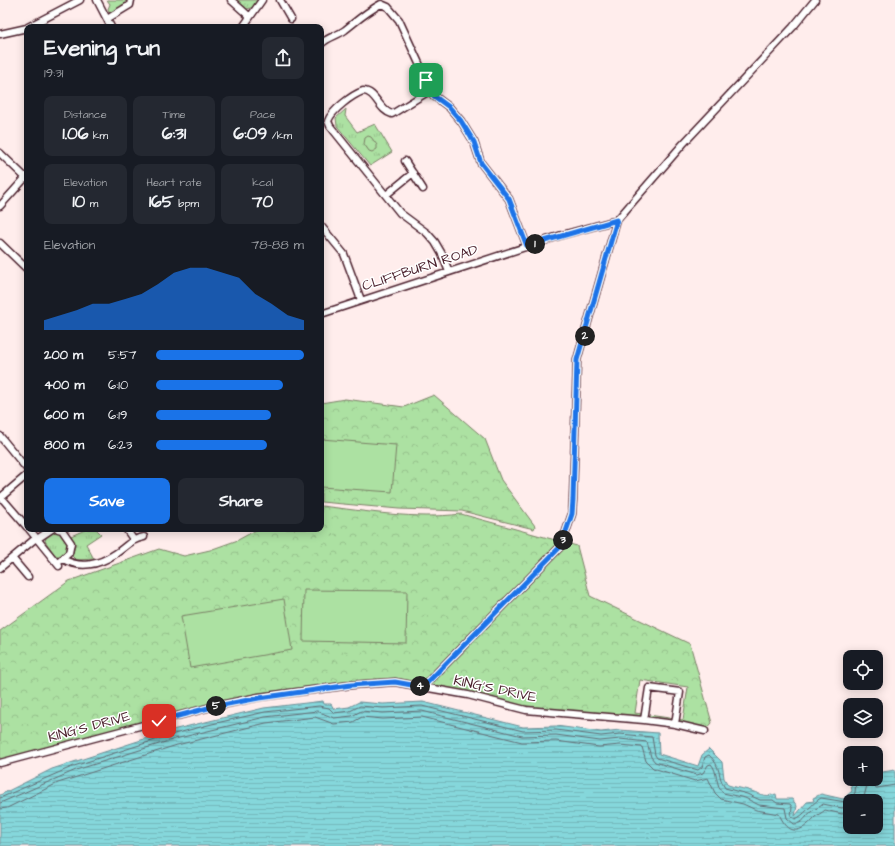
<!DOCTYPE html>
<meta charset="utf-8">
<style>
body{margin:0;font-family:"Architects Daughter",sans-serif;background:#242831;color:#f1f3f6;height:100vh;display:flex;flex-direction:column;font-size:15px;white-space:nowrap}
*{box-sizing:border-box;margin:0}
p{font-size:13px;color:#9ea1a6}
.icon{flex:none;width:22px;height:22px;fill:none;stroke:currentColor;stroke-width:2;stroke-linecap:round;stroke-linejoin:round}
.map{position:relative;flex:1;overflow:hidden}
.details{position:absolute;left:24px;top:24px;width:300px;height:508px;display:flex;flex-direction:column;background:#171b24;border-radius:8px;box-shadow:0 2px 10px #0003}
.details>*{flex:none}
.controls{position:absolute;left:843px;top:650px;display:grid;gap:8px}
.controls a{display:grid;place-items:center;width:40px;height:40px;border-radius:8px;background:#171b24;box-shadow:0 2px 10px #0003;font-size:20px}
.pin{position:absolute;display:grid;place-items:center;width:34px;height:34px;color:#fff;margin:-17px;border-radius:8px;box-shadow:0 2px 6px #0006}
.km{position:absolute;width:20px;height:20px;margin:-10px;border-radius:50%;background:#222;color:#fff;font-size:11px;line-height:20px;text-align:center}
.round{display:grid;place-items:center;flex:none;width:42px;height:42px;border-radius:8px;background:#242831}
.overview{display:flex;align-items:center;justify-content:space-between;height:68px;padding:0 20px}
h1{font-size:22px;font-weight:700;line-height:30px}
.stats{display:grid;grid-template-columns:repeat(3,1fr);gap:6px;height:68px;padding:4px 20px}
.stats div{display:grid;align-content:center;border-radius:8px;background:#242831;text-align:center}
.stats b{font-size:17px;font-weight:700}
.stats small{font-size:11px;font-weight:400}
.stats p{font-size:11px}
.chart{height:112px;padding:8px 20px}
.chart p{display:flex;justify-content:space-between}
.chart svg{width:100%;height:72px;margin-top:4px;fill:#1a73e8;opacity:.7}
.button{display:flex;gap:8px;margin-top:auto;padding:8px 20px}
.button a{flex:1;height:46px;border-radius:8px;background:#1a73e8;color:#fff;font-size:16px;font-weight:700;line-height:46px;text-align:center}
.button a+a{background:#242831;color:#f1f3f6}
ul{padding:0 20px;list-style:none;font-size:13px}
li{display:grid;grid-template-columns:64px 48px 1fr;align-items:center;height:30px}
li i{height:10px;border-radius:5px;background:#1a73e8}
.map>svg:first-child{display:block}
.grass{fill:url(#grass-tufts);stroke:#7b8066}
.park{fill:url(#park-crowns);stroke:#7b8066;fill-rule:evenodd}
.pitch{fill:#ace1a2;stroke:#7b8066}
.water{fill:url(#water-rules);stroke:#6d8d95;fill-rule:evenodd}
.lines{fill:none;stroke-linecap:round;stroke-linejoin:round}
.shore{stroke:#626971;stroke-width:1}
.street-casing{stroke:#4a1f2b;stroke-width:9}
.street{stroke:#fff;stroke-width:6}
.route-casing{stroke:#fff;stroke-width:8}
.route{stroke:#1a73e8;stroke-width:5}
.labels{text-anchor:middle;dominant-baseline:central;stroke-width:3;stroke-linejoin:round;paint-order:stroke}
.street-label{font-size:14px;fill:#4a1f2b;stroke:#fff}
</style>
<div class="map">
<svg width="895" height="846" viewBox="0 0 895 846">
<defs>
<pattern id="grass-tufts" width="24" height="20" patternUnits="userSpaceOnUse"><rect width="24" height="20" fill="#ace1a2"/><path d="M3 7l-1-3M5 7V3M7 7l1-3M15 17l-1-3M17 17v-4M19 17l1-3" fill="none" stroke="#96c18c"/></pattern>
<pattern id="park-crowns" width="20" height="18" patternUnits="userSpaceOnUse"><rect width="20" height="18" fill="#ace1a2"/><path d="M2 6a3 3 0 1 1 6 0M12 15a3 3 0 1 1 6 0" fill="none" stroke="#96c18c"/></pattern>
<pattern id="water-rules" width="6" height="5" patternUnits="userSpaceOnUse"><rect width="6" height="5" fill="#85d7db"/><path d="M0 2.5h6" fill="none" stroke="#74b8bc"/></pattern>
</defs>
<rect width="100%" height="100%" fill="#ffedec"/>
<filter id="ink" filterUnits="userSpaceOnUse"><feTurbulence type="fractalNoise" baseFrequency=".025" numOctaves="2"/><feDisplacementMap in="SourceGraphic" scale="8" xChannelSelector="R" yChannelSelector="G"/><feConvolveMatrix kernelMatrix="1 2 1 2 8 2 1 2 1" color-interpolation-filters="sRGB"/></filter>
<g filter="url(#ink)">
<!-- grass -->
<path class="grass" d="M 107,0 L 126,0 L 123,7 L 110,13 L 108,9 L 110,4 Z
M 235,0 L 258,0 L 254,7 L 247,9 Z
M 346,109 L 345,116 L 357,132 L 375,124 L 392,152 L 370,166 L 337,126 L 336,118 Z
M 87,529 L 96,529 L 101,534 L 86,544 L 94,559 L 76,560 L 72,556 L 75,545 L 71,536 Z
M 55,531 L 60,533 L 69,544 C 67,552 65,556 56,556 L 45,541 L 47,535 Z"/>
<!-- park -->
<path class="park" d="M 368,136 L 371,137 L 377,145 L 377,149 L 372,152 L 369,151 L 364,144 L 365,138 Z
M 434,395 L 485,439 L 501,480 L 535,526 L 534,529 L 462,511 L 399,509 L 321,502 L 321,403 L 345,399 L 404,407 Z
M 321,506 C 366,511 415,520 461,514 L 577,546 L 590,596 L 690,644 L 712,723 L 705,731 L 675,724 L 526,710 L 395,682 L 351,685 L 211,707 L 0,765 L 0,631 L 69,581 L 159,549 L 184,556 L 210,550 L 238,540 L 258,529 L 321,529 ZM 640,680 L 688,687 L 683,720 L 635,713 Z"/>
<!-- pitch -->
<path class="pitch" d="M 321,439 L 396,445 L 392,492 L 321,487 Z
M 304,590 L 407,591 L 406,643 L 303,641 Z
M 284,599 L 292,650 L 190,668 L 181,616 Z"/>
<!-- water -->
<path class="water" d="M 323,701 L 324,704 L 331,704 L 334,709 L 349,707 L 359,702 L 383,704 L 423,702 L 523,727 L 556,726 L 601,732 L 620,730 L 658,733 L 659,754 L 698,766 L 702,755 L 709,749 L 722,762 L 724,778 L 728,785 C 734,787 741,788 748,790 C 759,793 764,798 776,794 L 777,799 L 792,799 L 797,806 L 795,816 L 807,802 L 814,801 L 813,798 L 821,794 L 843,799 L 852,791 L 851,785 L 853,779 L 876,779 L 876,773 L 895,770 L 895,846 L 0,846 L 0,795 L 52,769 L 172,730 L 264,708 ZM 850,801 L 876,801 L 876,827 L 850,827 Z"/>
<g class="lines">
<!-- shore -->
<path class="shore" d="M 0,798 L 74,766 L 174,734 L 212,724 L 265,712 L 319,706 L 329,708 L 334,713 L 350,711 L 360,706 L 383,708 L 422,706 L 523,731 L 556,730 L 601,736 L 620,734 L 652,737 L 655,755 L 657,758 L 698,770 L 702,767 L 705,757 L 709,755 C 722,767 717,776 725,788 L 747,794 L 760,800 L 773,800 L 777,803 L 790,804 L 792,807 L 791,816 L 795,819 C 803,817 813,802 821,798 L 846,802 L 855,793 L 856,779
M 863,801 L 867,785 L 877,788 L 895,785
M 0,803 L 76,770 L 175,739 L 265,717 L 317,711 L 334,718 L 352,716 L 361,711 L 383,713 L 422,711 L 522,736 L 556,735 L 600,741 L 620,739 L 647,742 L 651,757 L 655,762 L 697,775 L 703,773 L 708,765 L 711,764 C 718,771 715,785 723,793 L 745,798 L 759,805 L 785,808 L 787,818 L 794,824 C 804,824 805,816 812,811 C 816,808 819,808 823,804 L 842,808 L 850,805
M 0,809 L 7,808 L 58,783 L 177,745 L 266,723 L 315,717 L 334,724 L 353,722 L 362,717 L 383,719 L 422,717 L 522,742 L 556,741 L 599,747 L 620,745 L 642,747 L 646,761 L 653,768 L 695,781 L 708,778 L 715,793 L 721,799 L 743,804 L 756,810 L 779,814 C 789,836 800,834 815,817 C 817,815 822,813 825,810 L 842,814 L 850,812"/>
<!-- street casing -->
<g class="street-casing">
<path id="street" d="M 97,0 L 111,27
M 231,0 L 250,17
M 280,0 L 291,19
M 107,19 L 130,5 L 131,0
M 28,27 L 80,0
M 243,27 L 262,0
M 0,34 L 27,28
M 321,44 C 328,37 337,36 345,30 C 359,19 365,13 381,4 L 388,7 L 399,20 L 434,96 L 449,107 L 461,121 L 474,142 L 481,163 L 509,199 L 527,246
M 431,90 L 392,114 C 379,111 376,91 363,91 C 352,95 332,110 328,121 L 330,126 L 400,213 L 427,233 L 435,242 L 442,254 L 449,272
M 0,153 L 27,179
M 405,161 L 423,189
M 386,195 L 413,173
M 0,206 L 27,176
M 321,226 L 344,254 L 361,300
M 0,243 L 27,269
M 321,314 L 562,235 L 617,220
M 0,436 L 27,469
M 1,497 L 27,527
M 0,498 L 27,475
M 29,529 L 59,566
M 58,529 L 62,530 L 71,543 L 69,553 L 60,561
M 126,529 L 133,539
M 37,539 L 52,529
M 12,558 L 28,577
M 63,559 C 80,569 99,565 115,554 C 126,547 131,539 144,537
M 0,568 L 36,538
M 423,687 L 561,546 L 572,514 L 573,500 L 577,360 L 617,220 L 683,144 L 793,27 L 815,0
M 644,720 L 649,688 L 680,692 L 675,724
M 0,763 L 211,707 L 259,697 L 351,685 L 395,682 L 468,695 L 526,710 L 644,720 L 675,724 L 705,731"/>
</g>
<!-- street -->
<use href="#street" class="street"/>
</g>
</g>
<g class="lines" filter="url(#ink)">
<!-- route casing -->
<g class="route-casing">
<path id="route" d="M 159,721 L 212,707 L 259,698 L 351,685 L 395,682 L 423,687 L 561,546 L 572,514 L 573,500 L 577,360 L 617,220 L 527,246 L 509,199 L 481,163 L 474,142 L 461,121 L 449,107 L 434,96 L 426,80"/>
</g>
<!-- route -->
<use href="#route" class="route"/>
</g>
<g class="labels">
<!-- street labels -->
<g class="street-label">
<text transform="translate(420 268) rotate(-18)">CLIFFBURN ROAD</text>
<text transform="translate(495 689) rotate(12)">KING'S DRIVE</text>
<text transform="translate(89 727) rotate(-15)">KING'S DRIVE</text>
</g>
</g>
</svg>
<div class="controls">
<a><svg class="icon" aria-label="locate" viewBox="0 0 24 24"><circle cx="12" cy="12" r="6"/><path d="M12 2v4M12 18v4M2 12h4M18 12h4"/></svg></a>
<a><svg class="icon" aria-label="layers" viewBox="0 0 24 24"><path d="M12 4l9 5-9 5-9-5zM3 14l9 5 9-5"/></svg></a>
<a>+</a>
<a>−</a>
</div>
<div class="pin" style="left:426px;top:80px;background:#1e9e55"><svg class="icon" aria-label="arrive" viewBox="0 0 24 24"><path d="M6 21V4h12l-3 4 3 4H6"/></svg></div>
<div class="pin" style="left:159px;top:721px;background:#d93025"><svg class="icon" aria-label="check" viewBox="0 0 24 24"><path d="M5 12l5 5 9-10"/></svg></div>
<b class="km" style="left:535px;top:244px">1</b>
<b class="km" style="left:585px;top:336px">2</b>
<b class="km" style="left:563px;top:540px">3</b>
<b class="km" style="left:420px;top:686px">4</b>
<b class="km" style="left:216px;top:706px">5</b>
<section class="details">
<div class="overview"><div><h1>Evening run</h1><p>19:31</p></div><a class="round"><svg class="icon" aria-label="share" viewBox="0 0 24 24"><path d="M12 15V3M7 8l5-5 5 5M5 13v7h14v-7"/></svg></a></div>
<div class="stats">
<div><p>Distance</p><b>1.06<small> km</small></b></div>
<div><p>Time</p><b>6:31</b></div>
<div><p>Pace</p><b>6:09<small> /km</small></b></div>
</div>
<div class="stats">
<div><p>Elevation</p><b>10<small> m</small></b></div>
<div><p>Heart rate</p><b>165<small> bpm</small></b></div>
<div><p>kcal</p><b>70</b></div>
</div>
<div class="chart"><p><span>Elevation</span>78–88 m</p>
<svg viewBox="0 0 160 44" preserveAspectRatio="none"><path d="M0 44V38L10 35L20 32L30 28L40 28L50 25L60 22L70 16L80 9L90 6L100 6L110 9L120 12L130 22L140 28L150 35L160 38V44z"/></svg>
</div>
<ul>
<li><b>200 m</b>5:57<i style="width:100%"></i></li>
<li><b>400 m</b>6:10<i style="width:86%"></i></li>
<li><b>600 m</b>6:19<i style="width:78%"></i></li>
<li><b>800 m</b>6:23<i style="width:75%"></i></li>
</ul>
<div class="button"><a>Save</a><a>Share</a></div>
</section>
</div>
